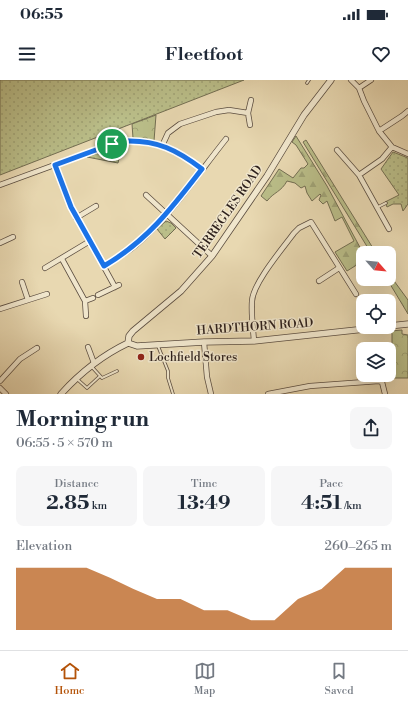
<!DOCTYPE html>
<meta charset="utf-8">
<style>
body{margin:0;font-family:"Libre Bodoni",serif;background:#f6f6f7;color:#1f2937;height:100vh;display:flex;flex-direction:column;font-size:15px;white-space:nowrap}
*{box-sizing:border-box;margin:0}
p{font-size:13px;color:#747a83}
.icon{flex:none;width:22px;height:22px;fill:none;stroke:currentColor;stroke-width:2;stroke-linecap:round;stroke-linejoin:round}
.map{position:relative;height:314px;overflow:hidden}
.side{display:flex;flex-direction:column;background:#fff;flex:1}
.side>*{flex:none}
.needle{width:26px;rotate:117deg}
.fabs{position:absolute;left:356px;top:166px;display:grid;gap:8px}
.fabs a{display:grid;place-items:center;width:40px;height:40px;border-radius:8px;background:#fff;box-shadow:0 4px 16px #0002;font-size:20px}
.pin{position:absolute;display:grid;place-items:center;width:34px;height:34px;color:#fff;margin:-17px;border:2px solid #fff;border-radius:50%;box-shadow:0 1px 4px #0007}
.round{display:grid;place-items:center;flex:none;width:42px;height:42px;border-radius:8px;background:#f6f6f7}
.summary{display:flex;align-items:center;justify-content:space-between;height:68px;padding:0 16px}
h1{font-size:22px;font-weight:800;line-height:30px}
.metrics{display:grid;grid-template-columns:repeat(3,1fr);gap:6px;height:68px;padding:4px 16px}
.metrics div{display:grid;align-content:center;border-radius:8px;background:#f6f6f7;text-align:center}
.metrics b{font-size:20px;font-weight:800}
.metrics small{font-size:11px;font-weight:400}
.metrics p{font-size:11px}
.chart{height:112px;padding:8px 16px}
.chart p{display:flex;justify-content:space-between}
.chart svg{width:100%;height:72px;margin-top:4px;fill:#b45309;opacity:.7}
.status{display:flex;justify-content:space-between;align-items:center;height:28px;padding:0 20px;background:#fff;direction:ltr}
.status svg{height:11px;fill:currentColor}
header{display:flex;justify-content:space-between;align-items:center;height:52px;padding:0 16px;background:#fff;font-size:18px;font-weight:800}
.tabs{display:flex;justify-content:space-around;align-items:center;height:56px;border-top:1px solid #e0e1e3;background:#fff;font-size:11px;color:#747a83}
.tabs a{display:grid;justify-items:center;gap:2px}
.tabs .active{color:#b45309}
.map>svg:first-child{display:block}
.grass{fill:url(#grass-dots);stroke:#736e52}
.forest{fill:url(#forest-firs);stroke:#736e52}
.park{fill:url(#park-crowns);stroke:#736e52}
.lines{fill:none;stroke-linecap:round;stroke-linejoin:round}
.service-casing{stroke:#5b4d40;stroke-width:3.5}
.minor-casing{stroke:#5b4d40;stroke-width:6}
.tertiary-casing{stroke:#5b4d40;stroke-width:7}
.service{stroke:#f0e6cc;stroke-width:2}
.minor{stroke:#f0e6cc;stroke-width:4.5}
.tertiary{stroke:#f0e6cc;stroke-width:5.5}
.route-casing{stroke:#fff;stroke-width:8}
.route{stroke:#1a73e8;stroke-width:5}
.poi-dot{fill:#8f2418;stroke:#f0e6cc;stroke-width:1.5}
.labels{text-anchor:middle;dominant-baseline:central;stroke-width:3;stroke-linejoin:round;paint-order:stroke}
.street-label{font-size:12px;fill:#2c1f1b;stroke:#f0e6cc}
.poi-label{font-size:12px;fill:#2c1f1b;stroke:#f0e6cc;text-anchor:start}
</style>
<div class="status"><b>06:55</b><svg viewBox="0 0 49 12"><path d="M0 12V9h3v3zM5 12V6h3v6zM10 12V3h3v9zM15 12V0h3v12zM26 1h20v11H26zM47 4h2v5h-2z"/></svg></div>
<header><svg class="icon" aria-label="menu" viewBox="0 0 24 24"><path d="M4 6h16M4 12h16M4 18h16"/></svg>Fleetfoot<svg class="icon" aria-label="heart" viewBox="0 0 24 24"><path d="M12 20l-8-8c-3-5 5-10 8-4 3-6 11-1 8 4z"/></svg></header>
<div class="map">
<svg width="408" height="314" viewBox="0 0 408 314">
<defs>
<pattern id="grass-dots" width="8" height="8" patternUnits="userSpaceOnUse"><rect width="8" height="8" fill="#babe89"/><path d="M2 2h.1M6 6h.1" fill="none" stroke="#a0a376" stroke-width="1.8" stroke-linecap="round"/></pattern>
<pattern id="forest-firs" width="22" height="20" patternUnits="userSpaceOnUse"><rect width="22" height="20" fill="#babe89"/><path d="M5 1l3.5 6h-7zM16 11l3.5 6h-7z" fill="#a0a376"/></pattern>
<pattern id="park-crowns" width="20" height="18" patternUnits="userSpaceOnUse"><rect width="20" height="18" fill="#babe89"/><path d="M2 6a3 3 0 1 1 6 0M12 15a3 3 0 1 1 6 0" fill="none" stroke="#a0a376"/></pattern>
</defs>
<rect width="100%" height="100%" fill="#e8d8b1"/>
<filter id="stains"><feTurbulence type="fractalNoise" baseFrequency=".005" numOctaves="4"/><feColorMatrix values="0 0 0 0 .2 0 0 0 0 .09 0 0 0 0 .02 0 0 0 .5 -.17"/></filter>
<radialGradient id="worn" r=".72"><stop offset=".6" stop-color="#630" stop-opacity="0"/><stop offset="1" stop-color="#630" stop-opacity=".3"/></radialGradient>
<!-- grass -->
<path class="grass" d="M 0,0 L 244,0 L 0,95 Z
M 121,65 L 122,66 L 118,83 L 87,77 Z
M 393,72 L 408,78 L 408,124 L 403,131 L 401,124 L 393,124 L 387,127 L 385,122 L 399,115 L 381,89 Z
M 166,141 L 171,143 L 176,148 L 165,159 L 157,149 Z"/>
<!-- forest -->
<path class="forest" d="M 296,56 L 327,106 L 363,173 L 363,181 L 347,191 L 335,172 L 354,161 L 342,137 L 335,141 L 327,121 L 323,124 L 319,120 L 321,115 L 320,114 L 312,121 L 307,113 L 305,106 L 301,108 L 295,103 L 287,101 C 281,112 274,112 267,121 L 261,116 L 279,89 L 293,98 L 301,88 L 304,88 L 308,84 L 296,65 L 292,62 Z
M 306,60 L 376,173 L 371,173 L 303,62 Z
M 389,194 L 408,220 L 408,234 L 387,199 L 389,199 Z"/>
<!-- park -->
<path class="park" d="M 156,35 L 154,61 L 133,58 L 132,44 Z
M 402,250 L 402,254 L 408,255 L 408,298 L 392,298 L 392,254 L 391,251 Z"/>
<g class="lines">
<!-- service casing -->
<g class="service-casing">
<path id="service" d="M 307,3 L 309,0
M 378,127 L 386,123
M 158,266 L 168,291 L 168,298 L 173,314
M 92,287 L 102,298 L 117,291
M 77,299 L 87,308 L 100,296"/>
</g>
<!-- minor casing -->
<g class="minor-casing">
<path id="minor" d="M 351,0 L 359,8 L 364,21 L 379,51 L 392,67 L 382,79 L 359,95
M 359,8 L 371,0
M 250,45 L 248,33 L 251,20
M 379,51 L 402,36 L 408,31
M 162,66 L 168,53 L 180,44 L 216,32 L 229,30 L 248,33
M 392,67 L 408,74
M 337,70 L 359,95 L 389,149
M 55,85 L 71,127 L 115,207
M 0,105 L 112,64 C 148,56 173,67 202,89
M 146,115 L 212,176
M 76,138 L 96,126
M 0,163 L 13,157
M 62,179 L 85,221 L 93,218
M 104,186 C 115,179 127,173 137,164 C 172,134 198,94 226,59
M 45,188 L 90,161
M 319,201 L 339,188
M 22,202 L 28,220
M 98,215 L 119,205
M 85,221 L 86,236
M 0,229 L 47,214
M 254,261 C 253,248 251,234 252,221 C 253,203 283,168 294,153 L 299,148 L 311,142 L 356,214
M 204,262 L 207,297 L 211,314
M 88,267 L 94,283
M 0,301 L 20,279 L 37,268
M 0,308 L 6,314
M 268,314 L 310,306 L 379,301 L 382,302 L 385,314"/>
</g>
<!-- tertiary casing -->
<g class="tertiary-casing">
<path id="tertiary" d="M 389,246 L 408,244
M 128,263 L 129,256 L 133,251 L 181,211 L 212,176 L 267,96 L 304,35 L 331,0
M 128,263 L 137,266 L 204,262 L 254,261 L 384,247
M 61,314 C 80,293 103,275 128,263"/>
</g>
<!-- service -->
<use href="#service" class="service"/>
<!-- minor -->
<use href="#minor" class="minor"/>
<!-- tertiary -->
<use href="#tertiary" class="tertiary"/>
</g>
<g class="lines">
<!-- route casing -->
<g class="route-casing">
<path id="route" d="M 126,61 C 157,60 177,70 202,89 C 172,128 147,161 104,186 L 71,127 L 55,85 L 112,64 Z"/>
</g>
<!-- route -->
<use href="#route" class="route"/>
</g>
<!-- markers -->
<circle class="poi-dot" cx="141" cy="277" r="4"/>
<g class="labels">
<!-- street labels -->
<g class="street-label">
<text transform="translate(228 132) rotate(-55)">TERREGLES ROAD</text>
<text transform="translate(255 247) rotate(-4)">HARDTHORN ROAD</text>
</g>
<!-- poi labels -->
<g class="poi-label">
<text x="149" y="277">Lochfield Stores</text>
</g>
</g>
<rect width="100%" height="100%" filter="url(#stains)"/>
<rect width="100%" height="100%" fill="url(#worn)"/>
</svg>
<div class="fabs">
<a><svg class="needle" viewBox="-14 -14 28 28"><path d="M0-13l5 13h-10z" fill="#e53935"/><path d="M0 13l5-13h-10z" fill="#747a83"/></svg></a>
<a><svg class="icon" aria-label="locate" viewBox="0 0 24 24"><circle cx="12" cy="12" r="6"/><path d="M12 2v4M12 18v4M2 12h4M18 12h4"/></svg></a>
<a><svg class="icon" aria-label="layers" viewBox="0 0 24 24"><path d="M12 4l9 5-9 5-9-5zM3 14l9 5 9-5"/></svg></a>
</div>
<div class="pin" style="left:112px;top:64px;background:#1e9e55"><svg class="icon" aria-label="arrive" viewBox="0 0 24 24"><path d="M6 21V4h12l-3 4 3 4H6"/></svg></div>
</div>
<section class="side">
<div class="summary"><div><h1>Morning run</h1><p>06:55 · 5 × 570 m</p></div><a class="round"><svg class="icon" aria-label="share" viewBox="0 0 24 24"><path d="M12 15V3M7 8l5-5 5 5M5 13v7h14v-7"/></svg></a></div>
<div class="metrics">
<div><p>Distance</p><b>2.85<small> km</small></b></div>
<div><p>Time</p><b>13:49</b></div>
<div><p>Pace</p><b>4:51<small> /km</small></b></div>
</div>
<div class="chart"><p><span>Elevation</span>260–265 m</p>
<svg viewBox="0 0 160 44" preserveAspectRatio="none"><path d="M0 44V6L10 6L20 6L30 6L40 12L50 19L60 25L70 25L80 32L90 32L100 38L110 38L120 25L130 19L140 6L150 6L160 6V44z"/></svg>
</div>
</section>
<nav class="tabs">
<a class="active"><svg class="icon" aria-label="home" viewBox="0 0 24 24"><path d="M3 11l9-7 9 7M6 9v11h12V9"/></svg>Home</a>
<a><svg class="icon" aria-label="map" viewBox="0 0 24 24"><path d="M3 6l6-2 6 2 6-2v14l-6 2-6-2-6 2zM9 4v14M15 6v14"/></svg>Map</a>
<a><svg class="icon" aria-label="saved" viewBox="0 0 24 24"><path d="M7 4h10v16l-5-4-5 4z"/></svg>Saved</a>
</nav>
